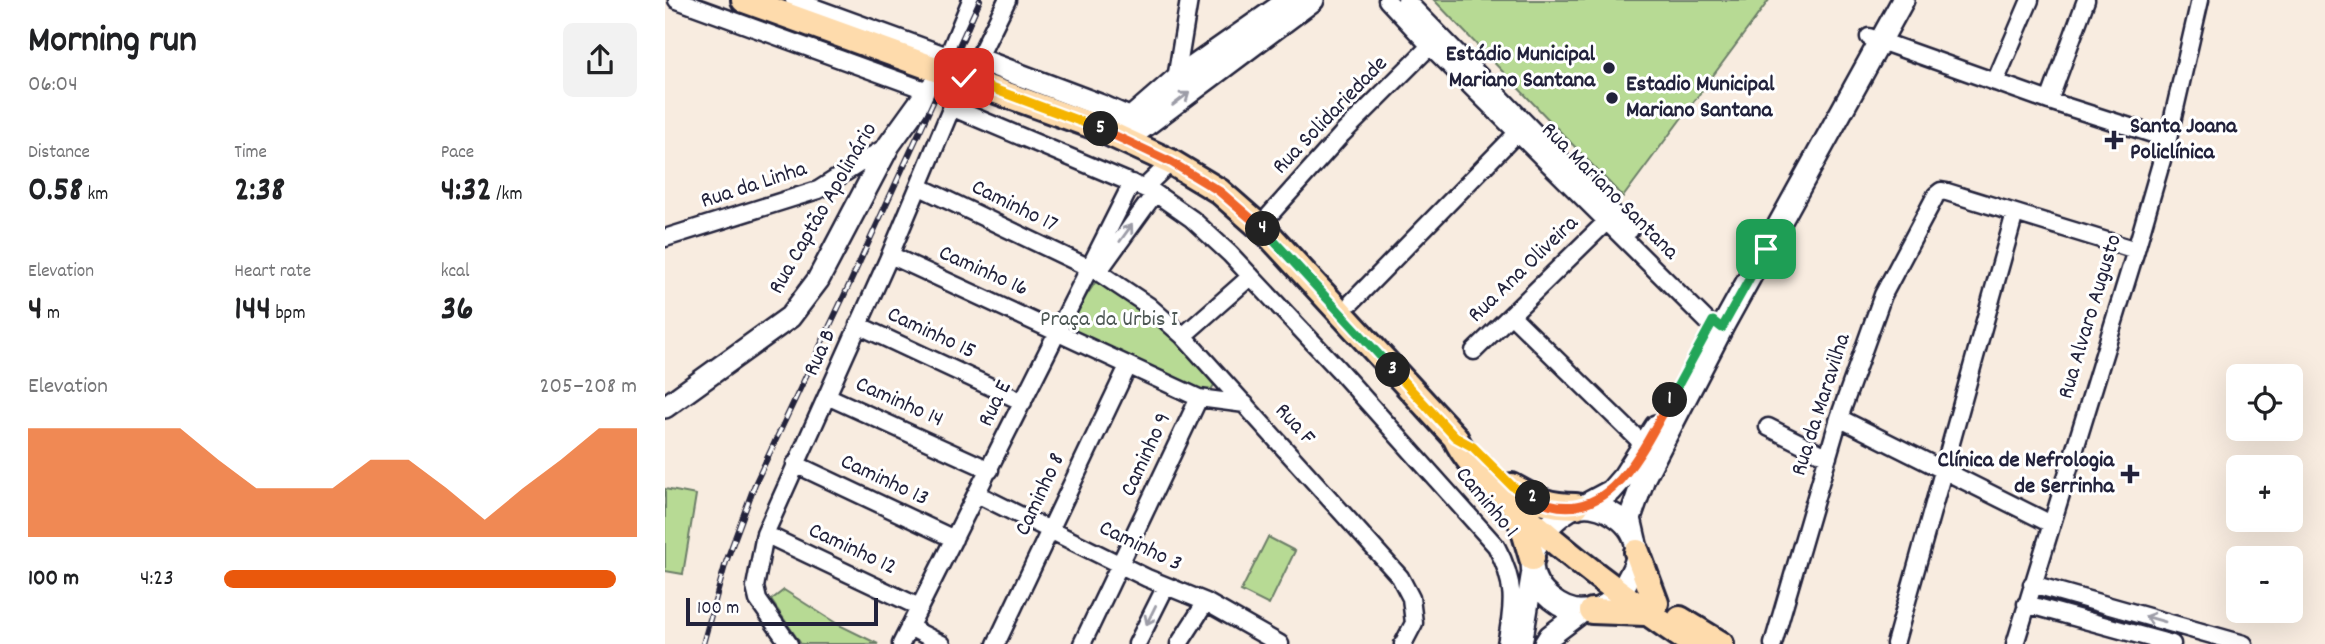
<!DOCTYPE html>
<meta charset="utf-8">
<style>
body{margin:0;font-family:Dekko,sans-serif;background:#f2f2f2;color:#202124;height:100vh;display:flex;flex-direction:column;font-size:26px;white-space:nowrap}
*{box-sizing:border-box;margin:0}
p{font-size:23px;color:#757577}
.icon{flex:none;width:38px;height:38px;fill:none;stroke:currentColor;stroke-width:2;stroke-linecap:round;stroke-linejoin:round}
.map{position:relative;flex:1;overflow:hidden}
.panel{display:flex;flex-direction:column;background:#fff;width:665px}
.panel>*{flex:none}
.controls{position:absolute;left:1561px;top:364px;display:grid;gap:14px}
.controls a{display:grid;place-items:center;width:77px;height:77px;border-radius:10px;background:#fff;box-shadow:0 7px 28px #0002;font-size:35px}
.scale{position:absolute;left:21px;bottom:18px;width:192px;box-sizing:border-box;padding-left:7px;border:4px solid #22223b;border-top:0;font-size:19px;line-height:24px;white-space:nowrap;color:#22223b;-webkit-text-stroke:5px #fff;paint-order:stroke}
.pin{position:absolute;display:grid;place-items:center;width:60px;height:60px;color:#fff;margin:-30px;border-radius:14px;box-shadow:0 4px 10px #0006}
.km{position:absolute;width:35px;height:35px;margin:-18px;border-radius:50%;background:#222;color:#fff;font-size:19px;line-height:35px;text-align:center}
.round{display:grid;place-items:center;flex:none;width:74px;height:74px;border-radius:10px;background:#f2f2f2}
.head{display:flex;align-items:center;justify-content:space-between;height:119px;padding:0 28px}
h1{font-size:38px;font-weight:700;line-height:52px}
.metrics{display:grid;grid-template-columns:repeat(3,1fr);gap:10px;height:119px;padding:7px 28px}
.metrics div{display:grid;align-content:center}
.metrics b{font-size:35px;font-weight:700}
.metrics small{font-size:19px;font-weight:400}
.metrics p{font-size:19px}
.chart{height:196px;padding:14px 28px}
.chart p{display:flex;justify-content:space-between}
.chart svg{width:100%;height:126px;margin-top:7px;fill:#ea580c;opacity:.7}
ul{padding:0 28px;list-style:none;font-size:23px}
li{display:grid;grid-template-columns:112px 84px 1fr;align-items:center;height:52px}
li i{height:18px;border-radius:9px;background:#ea580c}
main{display:flex;flex:1;min-height:0}
.map>svg:first-child{display:block}
.green{fill:#b7da94;stroke:#6c7e68;stroke-width:2}
.lines{fill:none;stroke-linecap:round;stroke-linejoin:round}
.street-casing{stroke:#22223b;stroke-width:21}
.secondary-casing{stroke:#22223b;stroke-width:26}
.primary-casing{stroke:#22223b;stroke-width:30}
.street{stroke:#fff;stroke-width:16}
.secondary{stroke:#fff;stroke-width:21}
.primary{stroke:#fedbac;stroke-width:24}
.rail-casing{stroke:#22223b;stroke-width:6}
.rail{stroke:#fff;stroke-width:3.5;stroke-dasharray:10;stroke-linecap:butt}
.oneway{stroke:#9c9ca7}
.split-1-casing{stroke:#fff;stroke-width:14}
.split-2-casing{stroke:#fff;stroke-width:14}
.split-3-casing{stroke:#fff;stroke-width:14}
.split-4-casing{stroke:#fff;stroke-width:14}
.split-5-casing{stroke:#fff;stroke-width:14}
.split-6-casing{stroke:#fff;stroke-width:14}
.split-1{stroke:#22a559;stroke-width:9}
.split-2{stroke:#f0652b;stroke-width:9}
.split-3{stroke:#f5b400;stroke-width:9}
.split-4{stroke:#22a559;stroke-width:9}
.split-5{stroke:#f0652b;stroke-width:9}
.split-6{stroke:#f5b400;stroke-width:9}
.poi-dot{fill:#22223b;stroke:#fff;stroke-width:2.5}
.labels{text-anchor:middle;dominant-baseline:central;stroke-width:6;stroke-linejoin:round;paint-order:stroke}
.poi-label{font-size:23px;font-weight:bold;fill:#22223b;stroke:#fff;text-anchor:end}
.street-label{font-size:23px;fill:#22223b;stroke:#fff}
.park-label{font-size:23px;fill:#4f5956;stroke:#fff}
</style>
<main>
<section class="panel">
<div class="head"><div><h1>Morning run</h1><p>06:04</p></div><a class="round"><svg class="icon" aria-label="share" viewBox="0 0 24 24"><path d="M12 15V3M7 8l5-5 5 5M5 13v7h14v-7"/></svg></a></div>
<div class="metrics">
<div><p>Distance</p><b>0.58<small> km</small></b></div>
<div><p>Time</p><b>2:38</b></div>
<div><p>Pace</p><b>4:32<small> /km</small></b></div>
</div>
<div class="metrics">
<div><p>Elevation</p><b>4<small> m</small></b></div>
<div><p>Heart rate</p><b>144<small> bpm</small></b></div>
<div><p>kcal</p><b>36</b></div>
</div>
<div class="chart"><p><span>Elevation</span>205–208 m</p>
<svg viewBox="0 0 160 44" preserveAspectRatio="none"><path d="M0 44V6L10 6L20 6L30 6L40 6L50 17L60 27L70 27L80 27L90 17L100 17L110 27L120 38L130 27L140 17L150 6L160 6V44z"/></svg>
</div>
<ul>
<li><b>100 m</b>4:23<i style="width:95%"></i></li>
</ul>
</section>
<div class="map">
<svg width="1660" height="644" viewBox="0 0 1660 644">
<rect width="100%" height="100%" fill="#f8ece0"/>
<filter id="ink" filterUnits="userSpaceOnUse"><feTurbulence type="fractalNoise" baseFrequency=".0143" numOctaves="2"/><feDisplacementMap in="SourceGraphic" scale="14" xChannelSelector="R" yChannelSelector="G"/><feConvolveMatrix kernelMatrix="1 2 1 2 8 2 1 2 1" color-interpolation-filters="sRGB"/></filter>
<g filter="url(#ink)">
<!-- green -->
<path class="green" d="M 769,0 L 1104,0 L 958,197 Z
M 434,277 L 457,293 L 510,337 L 549,385 L 540,399 L 398,330 Z
M 0,489 L 31,495 L 18,574 L 0,571 Z
M 603,537 L 630,551 L 604,605 L 576,591 Z
M 119,590 L 174,625 L 213,644 L 136,644 L 106,600 Z"/>
<g class="lines">
<!-- street casing -->
<g class="street-casing">
<path id="street" d="M 12,0 L 263,91
M 129,0 L 283,56
M 722,0 L 765,46 L 1046,325
M 741,0 L 965,230
M 1204,37 L 1384,101 L 1503,139
M 277,64 L 283,56 L 306,0
M 282,72 L 313,59 L 342,0
M 511,79 L 524,0
M 1330,82 L 1365,0
M 1384,101 L 1421,0
M 288,108 L 490,193 L 527,219 L 565,254 L 673,369 L 831,546 C 851,583 849,605 841,644
M 255,187 L 433,272 L 484,306 L 518,336 L 735,577 L 746,598 L 749,623 L 738,644
M 479,188 L 506,162
M 601,219 L 677,134 L 765,46
M 0,238 L 153,190 L 222,146
M 225,255 L 534,398 L 580,404
M 433,272 L 490,193
M 687,302 L 853,132
M 846,315 L 980,446
M 193,325 L 358,402
M 518,336 L 586,276
M 809,351 L 941,222
M 162,396 L 325,470
M 1174,418 L 1386,524
M 1103,427 L 1163,457
M 130,464 L 289,539
M 312,494 L 482,578 L 541,602 L 615,644
M 100,534 L 254,607
M 1367,584 L 1579,644
M 1361,604 L 1507,644
M 244,627 L 277,644
M 124,644 L 93,600 L 90,587 L 100,534 L 225,255 L 299,78
M 236,644 L 467,183
M 331,644 L 463,366
M 417,644 L 534,398
M 472,644 L 501,586
M 514,644 L 541,602
M 1108,644 L 1174,418 L 1218,295 L 1271,195 L 1276,191 L 1282,192 L 1471,250
M 1230,644 L 1350,213
M 1350,644 L 1471,250 L 1503,139 L 1535,0"/>
</g>
<!-- secondary casing -->
<g class="secondary-casing">
<path id="secondary" d="M 313,59 L 437,106 L 477,124
M 450,132 L 511,79 L 624,0
M 461,140 L 648,0
M 0,407 L 125,317 L 153,280 L 224,145 L 263,91 L 282,72
M 911,506 C 938,503 971,521 972,552 C 973,561 968,569 964,577 C 949,609 917,624 886,599 C 847,568 875,524 911,506 Z
M 918,506 L 946,491 L 959,476 L 991,426
M 970,540 L 965,518 L 979,478 L 1059,324 L 1238,0
M 856,644 L 868,571
M 880,644 L 885,636 L 918,611"/>
</g>
<!-- primary casing -->
<g class="primary-casing">
<path id="primary" d="M 79,0 L 428,126 L 506,162 L 554,191 L 604,235 L 790,437 C 801,462 822,479 841,498 C 898,553 962,600 1028,644
M 847,486 C 872,500 882,506 911,506
M 851,513 L 857,524 L 867,558
M 972,552 L 991,603
M 927,611 L 980,613
M 1015,619 L 1056,644"/>
</g>
<!-- street -->
<use href="#street" class="street"/>
<!-- secondary -->
<use href="#secondary" class="secondary"/>
<!-- primary -->
<use href="#primary" class="primary"/>
<!-- rail casing -->
<g class="rail-casing">
<path id="rail" d="M 38,644 L 61,562 L 90,484 L 185,283 L 315,0"/>
</g>
<!-- rail -->
<use href="#rail" class="rail"/>
</g>
<!-- one-way arrows -->
<defs><path id="oneway-shaft" d="M-6 0H5M1.5-3L5.5 0L1.5 3" fill="none" stroke-width="1.6" stroke-linecap="round" stroke-linejoin="round" transform="scale(1.75)"/></defs>
<g class="oneway">
<use href="#oneway-shaft" transform="translate(516 99) rotate(-37)"/>
<use href="#oneway-shaft" transform="translate(461 233) rotate(-54)"/>
<use href="#oneway-shaft" transform="translate(486 615) rotate(116)"/>
<use href="#oneway-shaft" transform="translate(1490 619) rotate(-164)"/>
</g>
</g>
<g class="lines" filter="url(#ink)">
<!-- split-1 casing -->
<g class="split-1-casing">
<path id="split-1" d="M 1005,400 L 1048,321 L 1057,328 L 1101,249"/>
</g>
<!-- split-2 casing -->
<g class="split-2-casing">
<path id="split-2" d="M 868,498 C 941,534 977,451 1005,400"/>
</g>
<!-- split-3 casing -->
<g class="split-3-casing">
<path id="split-3" d="M 728,370 L 790,437 L 808,447 L 847,486 L 868,498"/>
</g>
<!-- split-4 casing -->
<g class="split-4-casing">
<path id="split-4" d="M 598,229 L 728,370"/>
</g>
<!-- split-5 casing -->
<g class="split-5-casing">
<path id="split-5" d="M 436,129 L 506,162 L 554,191 L 598,229"/>
</g>
<!-- split-6 casing -->
<g class="split-6-casing">
<path id="split-6" d="M 299,78 L 436,129"/>
</g>
<!-- split-1 -->
<use href="#split-1" class="split-1"/>
<!-- split-2 -->
<use href="#split-2" class="split-2"/>
<!-- split-3 -->
<use href="#split-3" class="split-3"/>
<!-- split-4 -->
<use href="#split-4" class="split-4"/>
<!-- split-5 -->
<use href="#split-5" class="split-5"/>
<!-- split-6 -->
<use href="#split-6" class="split-6"/>
</g>
<!-- markers -->
<g class="poi-dot">
<circle cx="944" cy="68" r="7"/>
<circle cx="947" cy="98" r="7"/>
<path d="M1445.5 129.5h7v7h7v7h-7v7h-7v-7h-7v-7h7z"/>
<path d="M1461.5 463.5h7v7h7v7h-7v7h-7v-7h-7v-7h7z"/>
</g>
<g class="labels">
<!-- poi labels -->
<g class="poi-label">
<text x="930" y="55">Estádio Municipal<tspan x="930" dy="26">Mariano Santana</tspan></text>
<text x="961" y="85" text-anchor="start">Estadio Municipal<tspan x="961" dy="26">Mariano Santana</tspan></text>
<text x="1465" y="127" text-anchor="start">Santa Joana<tspan x="1465" dy="26">Policlínica</tspan></text>
<text x="1449" y="461">Clínica de Nefrologia<tspan x="1449" dy="26">de Serrinha</tspan></text>
</g>
<!-- street labels -->
<g class="street-label">
<text transform="translate(666 116) rotate(-46)">Rua Solidariedade</text>
<text transform="translate(89 186) rotate(-18)">Rua da Linha</text>
<text transform="translate(944 192) rotate(45)">Rua Mariano Santana</text>
<text transform="translate(349 207) rotate(26)">Caminho 17</text>
<text transform="translate(159 209) rotate(-60)">Rua Captão Apolinário</text>
<text transform="translate(859 270) rotate(-44)">Rua Ana Oliveira</text>
<text transform="translate(318 272) rotate(24)">Caminho 16</text>
<text transform="translate(1426 317) rotate(-73)">Rua Alvaro Augusto</text>
<text transform="translate(266 334) rotate(25)">Caminho 15</text>
<text transform="translate(156 353) rotate(-66)">Rua B</text>
<text transform="translate(234 403) rotate(24)">Caminho 14</text>
<text transform="translate(331 404) rotate(-64)">Rua E</text>
<text transform="translate(1157 405) rotate(-72)">Rua da Maravilha</text>
<text transform="translate(629 425) rotate(48)">Rua F</text>
<text transform="translate(482 455) rotate(-65)">Caminho 9</text>
<text transform="translate(219 481) rotate(25)">Caminho 13</text>
<text transform="translate(376 495) rotate(-65)">Caminho 8</text>
<text transform="translate(821 503) rotate(50)">Caminho 1</text>
<text transform="translate(475 547) rotate(26)">Caminho 3</text>
<text transform="translate(187 550) rotate(25)">Caminho 12</text>
</g>
<!-- park labels -->
<g class="park-label">
<text x="444" y="320">Praça da Urbis I</text>
</g>
</g>
</svg>
<div class="controls">
<a><svg class="icon" aria-label="locate" viewBox="0 0 24 24"><circle cx="12" cy="12" r="6"/><path d="M12 2v4M12 18v4M2 12h4M18 12h4"/></svg></a>
<a>+</a>
<a>−</a>
</div>
<div class="scale">100 m</div>
<div class="pin" style="left:1101px;top:249px;background:#1e9e55"><svg class="icon" aria-label="arrive" viewBox="0 0 24 24"><path d="M6 21V4h12l-3 4 3 4H6"/></svg></div>
<div class="pin" style="left:299px;top:78px;background:#d93025"><svg class="icon" aria-label="check" viewBox="0 0 24 24"><path d="M5 12l5 5 9-10"/></svg></div>
<b class="km" style="left:1005px;top:400px">1</b>
<b class="km" style="left:868px;top:498px">2</b>
<b class="km" style="left:728px;top:370px">3</b>
<b class="km" style="left:598px;top:229px">4</b>
<b class="km" style="left:436px;top:129px">5</b>
</div>
</main>
